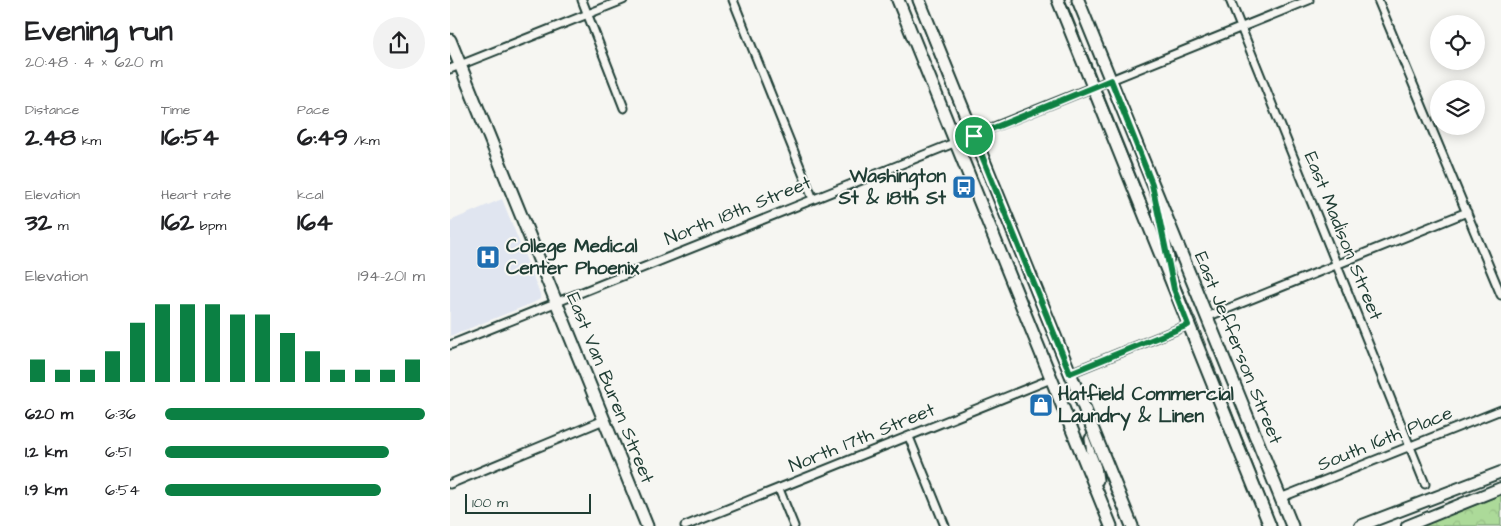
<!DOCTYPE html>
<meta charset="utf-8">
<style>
body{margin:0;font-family:"Architects Daughter",sans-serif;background:#f2f2f2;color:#202124;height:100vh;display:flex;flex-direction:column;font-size:19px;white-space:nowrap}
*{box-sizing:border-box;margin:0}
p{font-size:16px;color:#757577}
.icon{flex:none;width:28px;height:28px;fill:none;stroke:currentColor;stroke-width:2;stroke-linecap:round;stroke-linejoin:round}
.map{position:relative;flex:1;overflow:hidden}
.details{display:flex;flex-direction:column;background:#fff;width:450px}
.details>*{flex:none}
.fabs{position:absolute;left:980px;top:15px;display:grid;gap:10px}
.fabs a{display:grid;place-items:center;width:55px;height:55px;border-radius:50%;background:#fff;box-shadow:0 2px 12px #0003;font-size:25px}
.scale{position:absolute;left:15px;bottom:12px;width:126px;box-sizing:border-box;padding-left:5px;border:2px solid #1f3d34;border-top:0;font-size:14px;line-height:18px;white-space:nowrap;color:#1f3d34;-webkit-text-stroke:4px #f6f6f2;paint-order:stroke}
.pin{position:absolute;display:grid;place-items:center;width:42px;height:42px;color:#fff;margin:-21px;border:2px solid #fff;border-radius:50%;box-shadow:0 1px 5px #0007}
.round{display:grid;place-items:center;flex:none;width:52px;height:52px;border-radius:26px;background:#f2f2f2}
.overview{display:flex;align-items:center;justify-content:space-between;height:85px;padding:0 25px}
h1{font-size:28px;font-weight:700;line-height:38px}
.stats{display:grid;grid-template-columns:repeat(3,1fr);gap:8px;height:85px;padding:5px 25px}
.stats div{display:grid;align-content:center}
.stats b{font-size:25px;font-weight:700}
.stats small{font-size:14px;font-weight:400}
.stats p{font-size:14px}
.chart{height:140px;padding:10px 25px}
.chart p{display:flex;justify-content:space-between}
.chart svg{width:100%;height:90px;margin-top:5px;stroke:#0b8043;stroke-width:6}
ul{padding:0 25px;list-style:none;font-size:16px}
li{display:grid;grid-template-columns:80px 60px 1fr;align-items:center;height:38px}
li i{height:12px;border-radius:6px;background:#0b8043}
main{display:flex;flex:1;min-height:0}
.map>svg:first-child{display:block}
.built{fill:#e0e5f0}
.forest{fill:url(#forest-crowns);stroke:#668c66}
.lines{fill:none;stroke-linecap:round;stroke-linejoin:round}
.street-casing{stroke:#1f3d34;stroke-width:11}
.secondary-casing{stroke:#1f3d34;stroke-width:14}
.primary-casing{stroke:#1f3d34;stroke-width:15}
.street{stroke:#f6f6f2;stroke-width:7}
.secondary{stroke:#f6f6f2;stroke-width:10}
.primary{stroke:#f6f6f2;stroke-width:11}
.tram{stroke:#1f3d34;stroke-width:1}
.route-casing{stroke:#fff;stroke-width:10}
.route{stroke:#0b8043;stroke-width:6}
.labels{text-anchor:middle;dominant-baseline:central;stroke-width:4;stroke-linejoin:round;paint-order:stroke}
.poi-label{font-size:19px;font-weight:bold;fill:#1f3d34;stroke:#f6f6f2;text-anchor:start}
.street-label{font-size:19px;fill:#1f3d34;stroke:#f6f6f2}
</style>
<main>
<section class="details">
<div class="overview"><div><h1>Evening run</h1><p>20:48 · 4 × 620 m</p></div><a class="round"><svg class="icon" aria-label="share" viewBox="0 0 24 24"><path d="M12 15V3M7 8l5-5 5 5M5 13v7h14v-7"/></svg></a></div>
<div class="stats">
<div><p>Distance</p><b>2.48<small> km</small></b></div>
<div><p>Time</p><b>16:54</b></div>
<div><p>Pace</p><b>6:49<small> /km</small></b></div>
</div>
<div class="stats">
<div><p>Elevation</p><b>32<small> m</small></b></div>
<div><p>Heart rate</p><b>162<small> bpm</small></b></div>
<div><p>kcal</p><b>164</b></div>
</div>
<div class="chart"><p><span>Elevation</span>194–201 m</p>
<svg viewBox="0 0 160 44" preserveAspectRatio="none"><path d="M5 44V33M15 44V38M25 44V38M35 44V29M45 44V15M55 44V6M65 44V6M75 44V6M85 44V11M95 44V11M105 44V20M115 44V29M125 44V38M135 44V38M145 44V38M155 44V33"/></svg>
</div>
<ul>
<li><b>620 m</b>6:36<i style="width:100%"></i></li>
<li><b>1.2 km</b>6:51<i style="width:86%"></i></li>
<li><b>1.9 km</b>6:54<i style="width:83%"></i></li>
</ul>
</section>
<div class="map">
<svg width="1051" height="526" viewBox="0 0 1051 526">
<defs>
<pattern id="forest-crowns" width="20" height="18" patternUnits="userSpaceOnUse" patternTransform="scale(1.25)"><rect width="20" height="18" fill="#acda99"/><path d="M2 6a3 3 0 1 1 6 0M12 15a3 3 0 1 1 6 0" fill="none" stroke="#94bc84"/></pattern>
</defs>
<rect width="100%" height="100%" fill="#f6f6f2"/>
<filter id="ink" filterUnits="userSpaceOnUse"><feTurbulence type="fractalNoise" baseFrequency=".02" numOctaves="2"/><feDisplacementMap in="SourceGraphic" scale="10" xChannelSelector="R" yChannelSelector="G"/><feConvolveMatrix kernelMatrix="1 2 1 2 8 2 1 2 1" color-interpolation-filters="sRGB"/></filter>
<g filter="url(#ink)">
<!-- built -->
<path class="built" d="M 52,199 L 90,294 L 90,299 L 83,303 L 0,336 L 0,221 Z"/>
<!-- forest -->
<path class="forest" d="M 1051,495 L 1051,526 L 972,526 Z"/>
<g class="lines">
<!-- street casing -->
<g class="street-casing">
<path id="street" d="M 132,0 L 174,108
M 283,0 L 363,199
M 780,0 L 975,484
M 928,0 L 1051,295
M 0,69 L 173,0
M 757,317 L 1017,212
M 0,345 C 286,230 573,116 859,0
M 620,373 L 738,325
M 459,437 L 495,526
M 0,484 L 154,420
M 329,489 L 344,526
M 830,498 L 1051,410
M 235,526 L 601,379"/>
</g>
<!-- secondary casing -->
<g class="secondary-casing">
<path id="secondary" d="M 910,526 L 1051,472
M 957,526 L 1051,488"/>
</g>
<!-- primary casing -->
<g class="primary-casing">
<path id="primary" d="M 448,0 L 661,526
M 469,0 L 682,526
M 608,0 L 820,526
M 628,0 L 842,526
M 0,40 L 197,526
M 708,212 L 718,258
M 641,439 L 647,480"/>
</g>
<!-- street -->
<use href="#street" class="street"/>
<!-- secondary -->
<use href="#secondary" class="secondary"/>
<!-- primary -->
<use href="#primary" class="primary"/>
<!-- tram -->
<path class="tram" d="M 462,0 L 675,526
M 614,0 L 716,252 L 747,323 L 827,526"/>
</g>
</g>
<g class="lines" filter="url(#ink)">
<!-- route casing -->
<g class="route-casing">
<path id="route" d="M 661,80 L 702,184 L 724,289 L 738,325 L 620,373 L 524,136 Z"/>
</g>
<!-- route -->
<use href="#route" class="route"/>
</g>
<!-- icons -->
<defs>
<g id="bus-square" transform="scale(1.25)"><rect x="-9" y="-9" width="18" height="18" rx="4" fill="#1f6fb2" stroke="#f6f6f2"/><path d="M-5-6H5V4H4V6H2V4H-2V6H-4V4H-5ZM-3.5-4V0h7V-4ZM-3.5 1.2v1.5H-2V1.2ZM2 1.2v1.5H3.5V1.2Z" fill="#fff"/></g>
<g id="hospital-square" transform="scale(1.25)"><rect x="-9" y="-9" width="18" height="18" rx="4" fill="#1f6fb2" stroke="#f6f6f2"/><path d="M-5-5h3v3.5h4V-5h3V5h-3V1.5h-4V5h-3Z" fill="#fff"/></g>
<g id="shop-square" transform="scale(1.25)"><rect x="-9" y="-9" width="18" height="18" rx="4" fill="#1f6fb2" stroke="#f6f6f2"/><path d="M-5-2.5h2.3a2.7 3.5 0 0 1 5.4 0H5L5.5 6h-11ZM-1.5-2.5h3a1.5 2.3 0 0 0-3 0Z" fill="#fff"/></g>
</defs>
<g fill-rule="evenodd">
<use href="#bus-square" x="514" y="187"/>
<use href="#hospital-square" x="38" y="257"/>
<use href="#shop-square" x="591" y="405"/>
</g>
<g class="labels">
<!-- poi labels -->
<g class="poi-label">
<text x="496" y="176" text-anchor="end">Washington<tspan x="496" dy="22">St &amp; 18th St</tspan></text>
<text x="56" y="246">College Medical<tspan x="56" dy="22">Center Phoenix</tspan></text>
<text x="608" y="394">Hatfield Commercial<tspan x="608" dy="22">Laundry &amp; Linen</tspan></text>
</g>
<!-- street labels -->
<g class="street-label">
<text transform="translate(288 211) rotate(-22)">North 18th Street</text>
<text transform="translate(893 236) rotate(68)">East Madison Street</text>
<text transform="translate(788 348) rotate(68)">East Jefferson Street</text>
<text transform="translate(160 388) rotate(68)">East Van Buren Street</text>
<text transform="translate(412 438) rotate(-22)">North 17th Street</text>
<text transform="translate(935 439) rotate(-22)">South 16th Place</text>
</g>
</g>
</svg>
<div class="fabs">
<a><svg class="icon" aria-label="locate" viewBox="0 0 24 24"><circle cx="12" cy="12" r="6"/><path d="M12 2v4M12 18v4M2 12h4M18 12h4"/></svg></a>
<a><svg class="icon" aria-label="layers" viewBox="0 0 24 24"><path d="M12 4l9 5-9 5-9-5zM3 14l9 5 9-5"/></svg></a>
</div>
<div class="scale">100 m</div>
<div class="pin" style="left:524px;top:136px;background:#1e9e55"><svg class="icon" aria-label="arrive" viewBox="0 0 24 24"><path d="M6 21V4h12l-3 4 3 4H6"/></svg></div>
</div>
</main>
